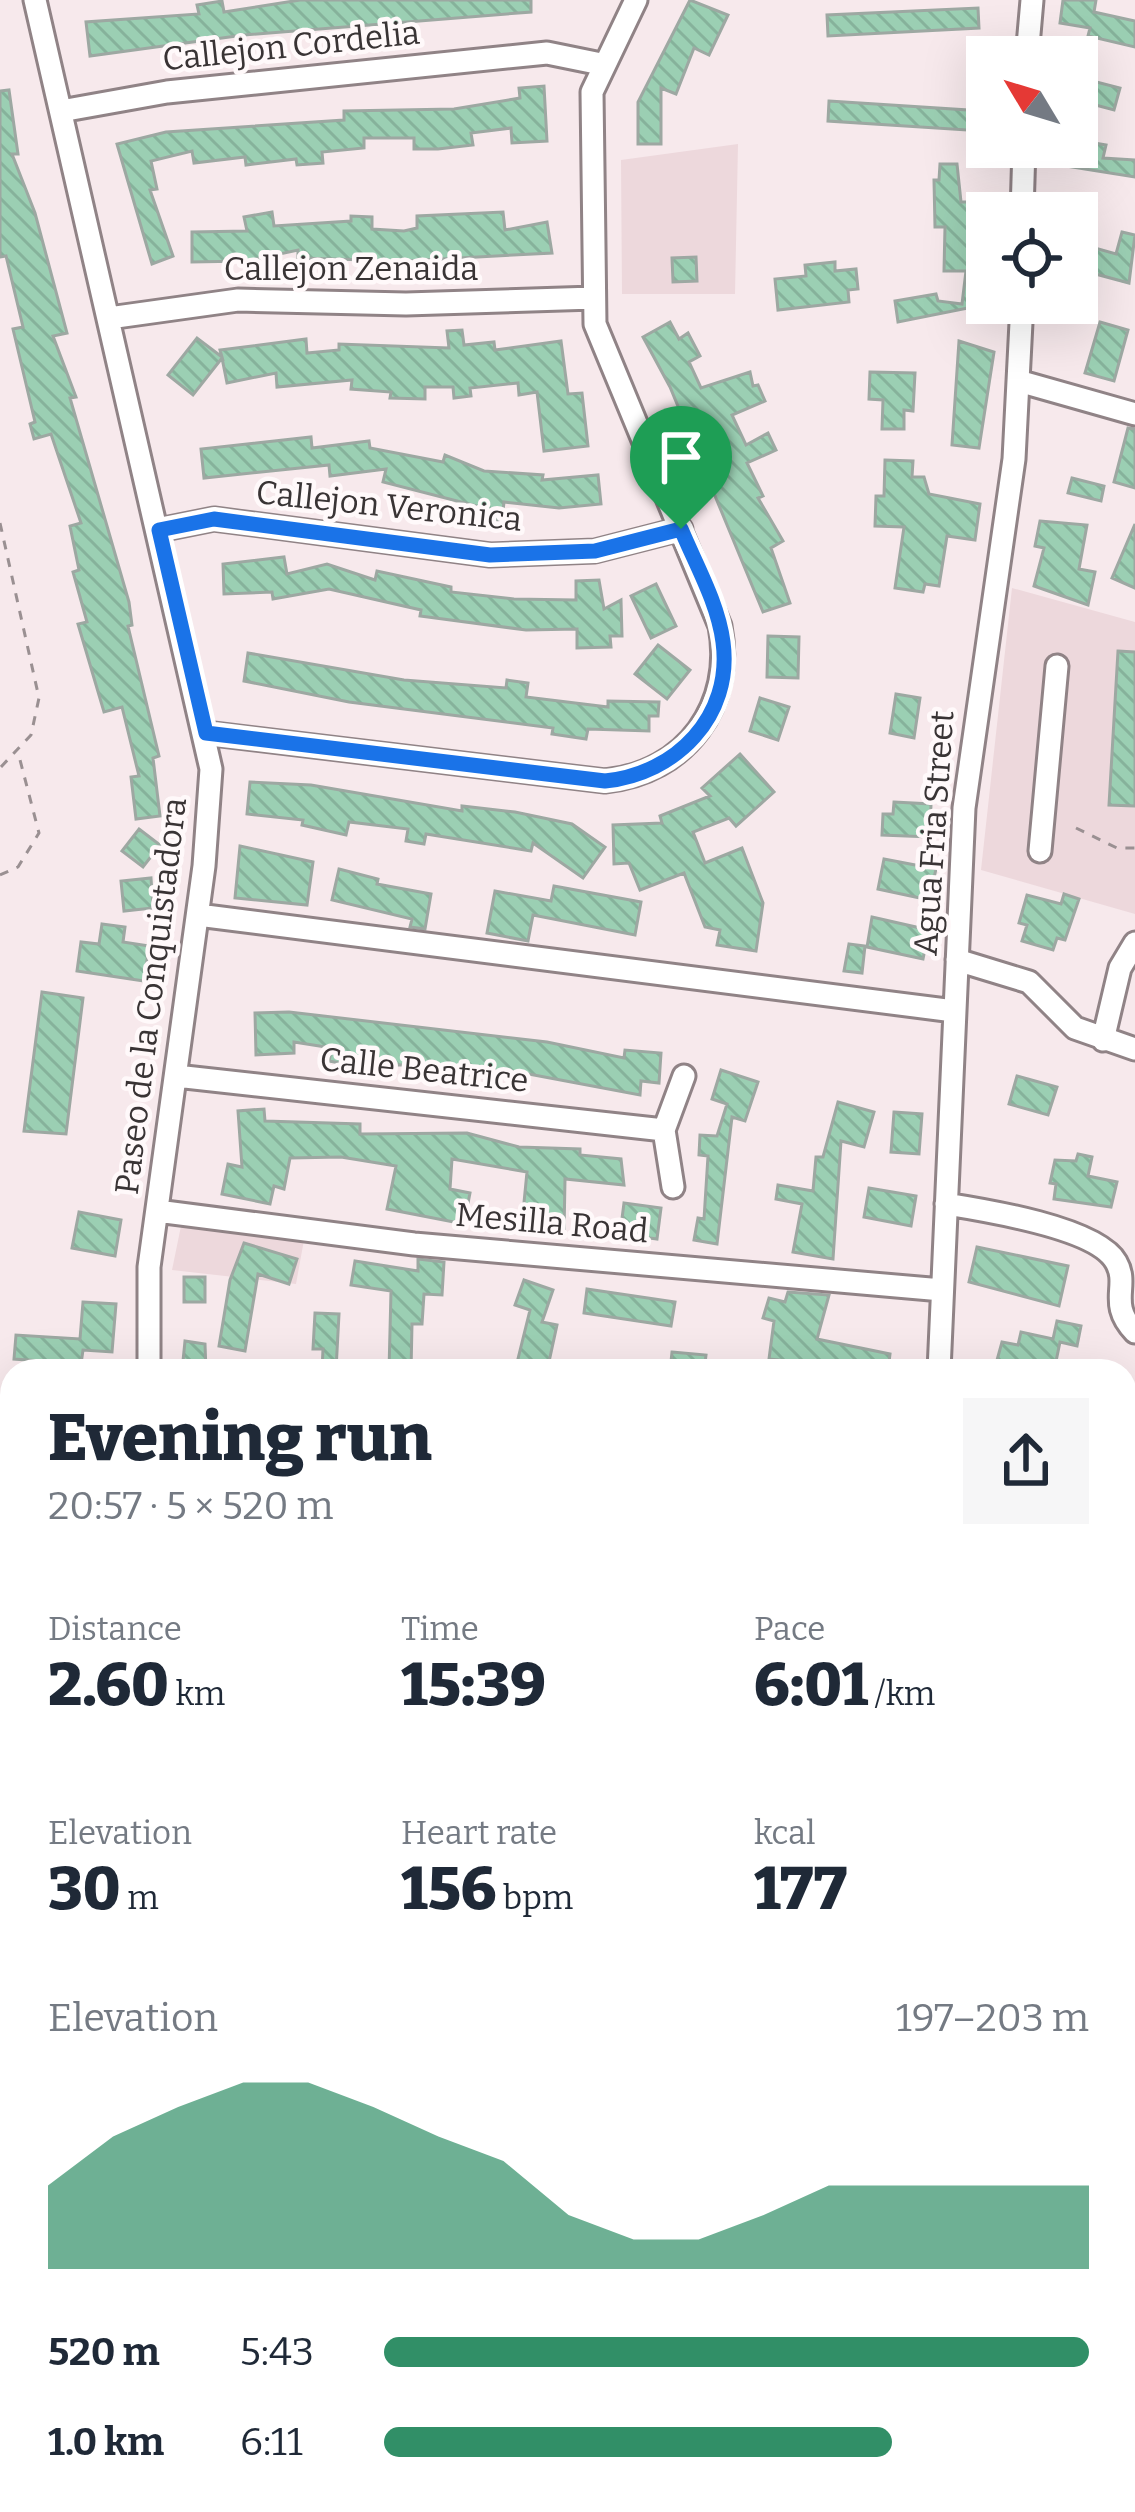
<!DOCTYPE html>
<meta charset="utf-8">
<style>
body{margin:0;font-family:Bitter,serif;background:#f6f6f7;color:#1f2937;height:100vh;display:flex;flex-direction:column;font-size:45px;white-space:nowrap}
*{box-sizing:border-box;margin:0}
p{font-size:39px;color:#747a83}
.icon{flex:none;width:66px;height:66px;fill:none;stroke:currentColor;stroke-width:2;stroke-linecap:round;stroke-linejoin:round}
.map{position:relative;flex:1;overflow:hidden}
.panel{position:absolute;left:0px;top:1359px;width:1137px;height:1155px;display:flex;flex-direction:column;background:#fff;border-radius:36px 36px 0 0;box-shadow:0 12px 48px #0002}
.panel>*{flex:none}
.needle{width:78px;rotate:308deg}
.controls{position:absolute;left:966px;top:36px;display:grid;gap:24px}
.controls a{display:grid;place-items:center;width:132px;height:132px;border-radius:0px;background:#fff;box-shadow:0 12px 48px #0002;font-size:60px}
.pin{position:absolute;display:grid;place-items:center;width:102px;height:102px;color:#fff;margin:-123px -51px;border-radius:50% 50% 50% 0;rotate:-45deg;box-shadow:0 0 12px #0007}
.pin .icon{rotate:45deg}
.round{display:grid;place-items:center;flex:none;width:126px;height:126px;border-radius:0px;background:#f6f6f7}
.summary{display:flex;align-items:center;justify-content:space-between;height:204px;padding:0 48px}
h1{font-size:66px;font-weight:800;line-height:90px}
.stats{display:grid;grid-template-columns:repeat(3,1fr);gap:18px;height:204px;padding:12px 48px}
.stats div{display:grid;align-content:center}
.stats b{font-size:60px;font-weight:800}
.stats small{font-size:33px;font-weight:400}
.stats p{font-size:33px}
.chart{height:336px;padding:24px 48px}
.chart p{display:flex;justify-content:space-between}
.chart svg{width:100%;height:216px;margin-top:12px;fill:#318f67;opacity:.7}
ul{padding:0 48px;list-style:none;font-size:39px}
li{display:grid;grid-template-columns:192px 144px 1fr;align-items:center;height:90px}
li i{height:30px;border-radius:15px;background:#318f67}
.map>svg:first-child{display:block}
.built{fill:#edd8dc}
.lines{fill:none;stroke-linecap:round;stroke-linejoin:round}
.stream{stroke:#9a727c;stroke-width:6}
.building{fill:url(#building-back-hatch);stroke:#9da8a2;stroke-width:3}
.minor-casing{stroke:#908386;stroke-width:27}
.path{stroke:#9a9092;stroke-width:3;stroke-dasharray:9 9;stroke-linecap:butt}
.minor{stroke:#fff;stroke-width:21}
.route-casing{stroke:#fff;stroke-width:24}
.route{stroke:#1a73e8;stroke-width:15}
.labels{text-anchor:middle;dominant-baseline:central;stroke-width:9;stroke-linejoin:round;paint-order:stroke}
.street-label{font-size:33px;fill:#393435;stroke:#fff9fa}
</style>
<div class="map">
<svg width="1135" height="2512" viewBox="0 0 1135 2512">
<defs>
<pattern id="building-back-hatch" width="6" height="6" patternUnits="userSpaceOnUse" patternTransform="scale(3)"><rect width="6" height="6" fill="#9bcfb3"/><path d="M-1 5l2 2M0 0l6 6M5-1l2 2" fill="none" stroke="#86b29b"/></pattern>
</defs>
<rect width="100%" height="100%" fill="#f7e9ec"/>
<!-- built -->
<path class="built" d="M 738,144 L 735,294 L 622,294 L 621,160 Z
M 1012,588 L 1135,622 L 1135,914 L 981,870 Z
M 181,1226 L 304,1240 L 296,1284 L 172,1270 Z"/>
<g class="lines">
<!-- stream -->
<path class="stream" d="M 1125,2441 L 1135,2426
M 1085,2512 L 1092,2502"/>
</g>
<!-- building -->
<path class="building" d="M 300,0 L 531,0 L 531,12 L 244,35 L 90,56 L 86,22 L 199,14 L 197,5 L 222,1 L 224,12 Z
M 690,0 L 728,15 L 709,55 L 694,48 L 676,94 L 661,88 L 661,144 L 638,144 L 638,102 Z
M 1063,0 L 1096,0 L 1094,12 L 1135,21 L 1135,47 L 1088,36 L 1090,28 L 1060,23 Z
M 978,8 L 979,28 L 828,36 L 827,15 Z
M 1077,77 L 1120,88 L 1114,110 L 1077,100 Z
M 544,86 L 547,141 L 512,143 L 511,128 L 471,133 L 473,145 L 438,149 L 414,149 L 414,138 L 364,138 L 364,148 L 322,152 L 323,163 L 297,165 L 296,159 L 246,165 L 245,157 L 194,163 L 192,151 L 151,161 L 157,189 L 150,190 L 173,256 L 152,264 L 117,144 L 166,132 L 344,120 L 344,111 L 454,109 L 520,98 L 519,88 Z
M 9,90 L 18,154 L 12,154 L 35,213 L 67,333 L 53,336 L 76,397 L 70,398 L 129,602 L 132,625 L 128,626 L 159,756 L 153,758 L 160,816 L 136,819 L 131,777 L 139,776 L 122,707 L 104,712 L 78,624 L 87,622 L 73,572 L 79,570 L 70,526 L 81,523 L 51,434 L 34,439 L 30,424 L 35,422 L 13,329 L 23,327 L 6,256 L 0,257 L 0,91 Z
M 829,101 L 983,111 L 982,131 L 828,121 Z
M 1077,140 L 1106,145 L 1103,158 L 1135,160 L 1135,177 L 1066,166 L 1069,147 L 1077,147 Z
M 940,164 L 957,164 L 961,202 L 969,202 L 971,233 L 983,234 L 987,241 L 978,306 L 898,322 L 895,301 L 936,294 L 938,301 L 962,304 L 966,271 L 944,271 L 945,227 L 935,227 L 934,180 L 939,180 Z
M 272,212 L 274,226 L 351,221 L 351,216 L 372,217 L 372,229 L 404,231 L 417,228 L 417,216 L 503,212 L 505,230 L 547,222 L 552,253 L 403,261 L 298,258 L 298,250 L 247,261 L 192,262 L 192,232 L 247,231 L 244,217 Z
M 1122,232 L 1135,235 L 1129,283 L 1077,269 L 1077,243 L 1116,254 Z
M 696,257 L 697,281 L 673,282 L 672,258 Z
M 835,262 L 835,271 L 856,269 L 858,289 L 848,290 L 849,302 L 778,310 L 775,279 L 806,276 L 805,265 Z
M 670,322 L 679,339 L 688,333 L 700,356 L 689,362 L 701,388 L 750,372 L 753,386 L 758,385 L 765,401 L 732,415 L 746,445 L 768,433 L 776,450 L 747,463 L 763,496 L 758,498 L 783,541 L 771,548 L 790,603 L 763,612 L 670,387 L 643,337 Z
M 1100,322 L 1128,330 L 1114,381 L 1085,373 Z
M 462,330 L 464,345 L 494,342 L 495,350 L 561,341 L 568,394 L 582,393 L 588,446 L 544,451 L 537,392 L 519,395 L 518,383 L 470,388 L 471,396 L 454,398 L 453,387 L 425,387 L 425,399 L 390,398 L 391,392 L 351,389 L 352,380 L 277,387 L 276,373 L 227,383 L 222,358 L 193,395 L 168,375 L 197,338 L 222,357 L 220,350 L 306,339 L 307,353 L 339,350 L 339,344 L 449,348 L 447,331 Z
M 959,341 L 994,352 L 979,448 L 952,445 Z
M 870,372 L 915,373 L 913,411 L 904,410 L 904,429 L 882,429 L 883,400 L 869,399 Z
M 1128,428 L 1135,429 L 1135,488 L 1114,482 Z
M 311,437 L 312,448 L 369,441 L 370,448 L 443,462 L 445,455 L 484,471 L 543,475 L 542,480 L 598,475 L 601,504 L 559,508 L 504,502 L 502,520 L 488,519 L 488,509 L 383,482 L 386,469 L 330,476 L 329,465 L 204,478 L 201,449 Z
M 885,460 L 913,461 L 912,477 L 924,477 L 929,494 L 980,504 L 975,540 L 947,536 L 939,586 L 925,584 L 923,592 L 895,588 L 904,527 L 875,526 L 876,496 L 884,496 Z
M 1072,478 L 1104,486 L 1101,501 L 1068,493 Z
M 1040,521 L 1087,525 L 1079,569 L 1095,572 L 1088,605 L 1034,586 L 1044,548 L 1035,546 Z
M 1135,524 L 1135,588 L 1112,578 Z
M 284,557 L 287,574 L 327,564 L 375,580 L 377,571 L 451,587 L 451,592 L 514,599 L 576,600 L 576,581 L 599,580 L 604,609 L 621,600 L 622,636 L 610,636 L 611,647 L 577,648 L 577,629 L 526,630 L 420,616 L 421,610 L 329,589 L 273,599 L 272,592 L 224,594 L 223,564 Z
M 656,584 L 676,626 L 651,638 L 631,596 Z
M 768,636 L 799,637 L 798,678 L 767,677 Z
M 658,645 L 690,670 L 667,699 L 635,674 Z
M 1118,651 L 1135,652 L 1135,806 L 1109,805 Z
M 248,653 L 404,680 L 506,688 L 507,680 L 528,683 L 526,697 L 608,707 L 608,701 L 659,702 L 658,716 L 649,716 L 649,731 L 588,729 L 586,739 L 552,734 L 553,728 L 349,702 L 244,681 Z
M 896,694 L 920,698 L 914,738 L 890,733 Z
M 760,698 L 789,707 L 778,740 L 750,731 Z
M 740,754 L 774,792 L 736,826 L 729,818 L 693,832 L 705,863 L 742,848 L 763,903 L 756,951 L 717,945 L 720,930 L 705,927 L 684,873 L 640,890 L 629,863 L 614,864 L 613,825 L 662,823 L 660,816 L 710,796 L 702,788 Z
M 250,782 L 311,785 L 462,811 L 462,806 L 515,812 L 572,824 L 605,847 L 583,878 L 533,843 L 531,851 L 426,834 L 424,844 L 406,841 L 408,829 L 349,822 L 346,835 L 302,825 L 303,820 L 247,814 Z
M 894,802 L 931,804 L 930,837 L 882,835 L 883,814 L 893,814 Z
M 139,829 L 160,845 L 143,867 L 122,851 Z
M 240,846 L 313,862 L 307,905 L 235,898 Z
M 884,859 L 936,869 L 929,900 L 878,889 Z
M 339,869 L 378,879 L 377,884 L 431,894 L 425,929 L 410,927 L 412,919 L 332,900 Z
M 151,878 L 153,908 L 124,911 L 121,881 Z
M 554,886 L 641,902 L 635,935 L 533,915 L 528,941 L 487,933 L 495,891 L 551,901 Z
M 1064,894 L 1079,899 L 1065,940 L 1057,938 L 1053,950 L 1022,941 L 1027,925 L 1019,923 L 1027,895 L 1061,904 Z
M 872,917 L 929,930 L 923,959 L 867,947 Z
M 102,924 L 125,927 L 123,942 L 149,946 L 144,981 L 77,971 L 81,942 L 99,944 Z
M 849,944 L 865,946 L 862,973 L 844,971 Z
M 42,992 L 83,998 L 66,1134 L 24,1131 Z
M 289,1012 L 547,1042 L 624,1058 L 625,1050 L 661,1053 L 659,1083 L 641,1081 L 640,1095 L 518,1072 L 475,1069 L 474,1076 L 408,1065 L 351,1065 L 329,1061 L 332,1048 L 294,1042 L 294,1053 L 256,1055 L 255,1013 Z
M 721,1070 L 758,1082 L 745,1121 L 732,1117 L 717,1244 L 694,1240 L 698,1218 L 704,1219 L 708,1156 L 699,1155 L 700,1135 L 717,1136 L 727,1104 L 712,1099 Z
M 1017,1076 L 1057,1087 L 1048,1115 L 1009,1104 Z
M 838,1102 L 874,1112 L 864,1147 L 841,1141 L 833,1259 L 793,1252 L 802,1204 L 776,1199 L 778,1185 L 813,1191 L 816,1157 L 823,1157 Z
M 264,1109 L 265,1121 L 360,1124 L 360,1134 L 467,1133 L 519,1147 L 580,1149 L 580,1155 L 621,1159 L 624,1185 L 565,1179 L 564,1234 L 521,1233 L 527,1172 L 452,1159 L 450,1189 L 470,1193 L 464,1224 L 387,1209 L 396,1166 L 341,1157 L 290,1158 L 284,1189 L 274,1186 L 270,1204 L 222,1194 L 228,1164 L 242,1167 L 238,1111 Z
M 894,1112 L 922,1114 L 919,1154 L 891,1152 Z
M 1078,1154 L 1092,1157 L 1088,1176 L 1117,1182 L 1111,1207 L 1054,1199 L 1056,1184 L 1050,1183 L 1055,1160 L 1076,1161 Z
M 869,1188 L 916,1196 L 911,1226 L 864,1217 Z
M 624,1203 L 661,1208 L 657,1239 L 620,1234 Z
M 79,1212 L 121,1220 L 115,1256 L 72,1248 Z
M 244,1243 L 297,1259 L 289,1284 L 258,1274 L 245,1351 L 219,1346 L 230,1280 Z
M 977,1247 L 1068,1266 L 1059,1306 L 969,1282 Z
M 418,1259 L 444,1262 L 442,1295 L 424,1294 L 422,1324 L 412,1324 L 411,1371 L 389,1371 L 391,1291 L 351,1285 L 355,1261 L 418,1271 Z
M 184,1277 L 205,1277 L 205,1302 L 184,1302 Z
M 524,1280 L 553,1290 L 542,1322 L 557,1325 L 547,1371 L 515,1371 L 530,1310 L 515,1305 Z
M 587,1289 L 675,1302 L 671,1326 L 584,1313 Z
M 788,1292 L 829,1295 L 817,1339 L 890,1354 L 888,1371 L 769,1359 L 774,1321 L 763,1318 L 769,1298 L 785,1302 Z
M 83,1302 L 116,1304 L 112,1352 L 83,1350 L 81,1364 L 14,1359 L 16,1335 L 80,1339 Z
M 315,1313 L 339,1314 L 336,1370 L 322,1371 L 323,1349 L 313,1349 Z
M 1057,1321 L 1081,1326 L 1077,1346 L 1060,1342 L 1054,1371 L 994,1371 L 1002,1342 L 1018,1345 L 1021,1332 L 1053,1339 Z
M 185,1341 L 205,1344 L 206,1371 L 182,1371 Z
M 672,1352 L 706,1355 L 704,1371 L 670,1371 Z"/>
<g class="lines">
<!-- minor casing -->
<g class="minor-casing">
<path id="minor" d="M 35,0 L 211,769 L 204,866 L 149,1267 L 149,1371
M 1027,57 L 1032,0
M 61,111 L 167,92 L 547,53 L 601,64
M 1022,213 L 1024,147
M 109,318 L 238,300 L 406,304 L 594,298
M 1022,382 L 1135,414
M 159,530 L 214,519 L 490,555 L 595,551 L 681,529
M 205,733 L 605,781 C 686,773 735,705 720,626 L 595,324 L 592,92 L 636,0
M 1040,851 L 1057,666
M 198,915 L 954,1011
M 957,960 L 1029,982 L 1075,1028 L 1135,1049
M 1103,1040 L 1120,968 L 1135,943
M 176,1076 L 664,1130
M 673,1187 L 664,1130 L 684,1076
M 946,1204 C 984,1210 1097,1228 1116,1262 C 1130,1286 1107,1303 1135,1332
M 157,1211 L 414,1244 L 942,1290
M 939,1371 L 964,808 L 1014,459 L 1022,303
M 0,1590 L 12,1592
M 1125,1592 L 1135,1595
M 1125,1775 L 1135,1778
M 1125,1917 L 1135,1920
M 1125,2208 L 1135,2208
M 587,2512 L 597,2502
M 826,2512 L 827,2502"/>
</g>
<!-- path -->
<path class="path" d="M 0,523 L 39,698 L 31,735 L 0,768
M 1076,828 L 1117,848 L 1135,848
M 0,875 L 18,867 L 39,833 L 19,756
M 0,1638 L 12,1635"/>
<!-- minor -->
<use href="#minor" class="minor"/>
</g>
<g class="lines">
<!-- route casing -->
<g class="route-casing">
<path id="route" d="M 214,519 L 490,555 L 595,551 L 681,529 C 696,565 718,603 723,642 C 733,716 676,774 605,781 L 206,733 L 159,530 Z"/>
</g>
<!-- route -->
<use href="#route" class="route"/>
</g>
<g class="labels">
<!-- street labels -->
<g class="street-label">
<text transform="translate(291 46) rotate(-6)">Callejon Cordelia</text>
<text x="351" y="269">Callejon Zenaida</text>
<text transform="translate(389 506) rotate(6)">Callejon Veronica</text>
<text transform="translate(934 833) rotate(-86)">Agua Fria Street</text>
<text transform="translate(151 996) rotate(-83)">Paseo de la Conquistadora</text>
<text transform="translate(424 1070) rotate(6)">Calle Beatrice</text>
<text transform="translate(552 1223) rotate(5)">Mesilla Road</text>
</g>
</g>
</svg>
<div class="controls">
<a><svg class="needle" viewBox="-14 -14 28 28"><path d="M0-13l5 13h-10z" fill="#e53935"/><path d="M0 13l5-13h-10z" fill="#747a83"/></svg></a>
<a><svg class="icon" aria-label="locate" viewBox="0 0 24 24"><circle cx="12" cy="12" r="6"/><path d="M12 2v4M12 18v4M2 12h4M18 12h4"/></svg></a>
</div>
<div class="pin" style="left:681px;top:529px;background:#1e9e55"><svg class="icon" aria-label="arrive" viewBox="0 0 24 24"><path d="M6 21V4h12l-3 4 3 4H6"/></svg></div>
<section class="panel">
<div class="summary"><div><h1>Evening run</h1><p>20:57 · 5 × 520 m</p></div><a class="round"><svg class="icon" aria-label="share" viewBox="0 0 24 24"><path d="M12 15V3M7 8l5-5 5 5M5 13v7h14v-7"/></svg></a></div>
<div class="stats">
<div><p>Distance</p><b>2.60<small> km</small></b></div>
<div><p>Time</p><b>15:39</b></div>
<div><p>Pace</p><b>6:01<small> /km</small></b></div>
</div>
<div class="stats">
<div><p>Elevation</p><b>30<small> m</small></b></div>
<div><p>Heart rate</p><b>156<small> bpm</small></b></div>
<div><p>kcal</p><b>177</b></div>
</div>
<div class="chart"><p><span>Elevation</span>197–203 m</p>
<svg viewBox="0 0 160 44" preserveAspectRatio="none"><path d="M0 44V27L10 17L20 11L30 6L40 6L50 11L60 17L70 22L80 33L90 38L100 38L110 33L120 27L130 27L140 27L150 27L160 27V44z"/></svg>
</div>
<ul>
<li><b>520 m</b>5:43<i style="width:100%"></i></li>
<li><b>1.0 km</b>6:11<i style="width:72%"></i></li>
</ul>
</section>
</div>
